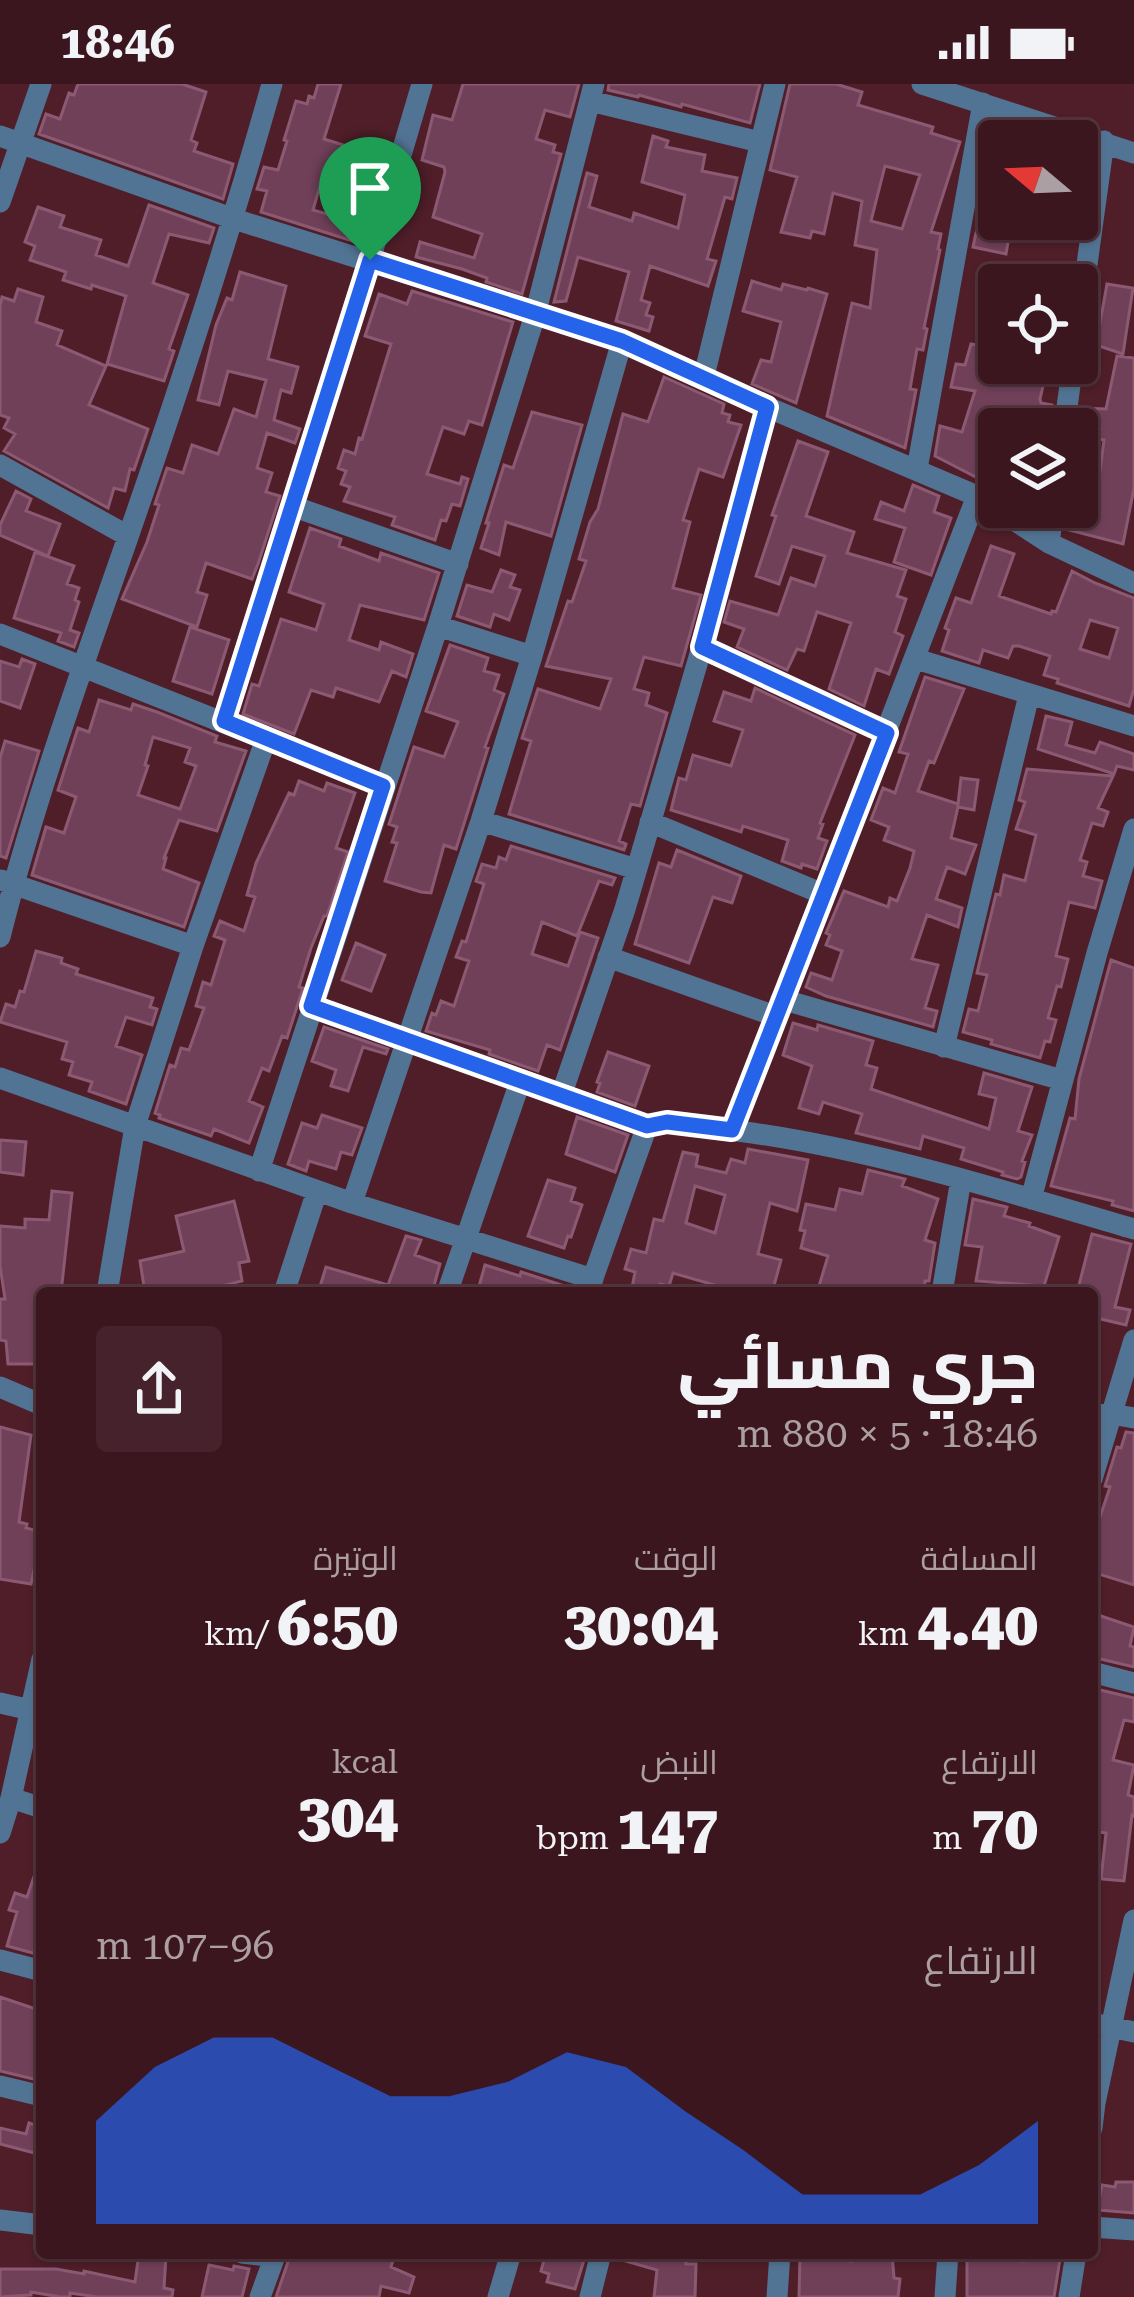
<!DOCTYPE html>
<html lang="ar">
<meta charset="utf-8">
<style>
body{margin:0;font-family:"Roboto Serif",Cairo,serif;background:#46232c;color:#f1f3f6;direction:rtl;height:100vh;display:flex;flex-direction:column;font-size:45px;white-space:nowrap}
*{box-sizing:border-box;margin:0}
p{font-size:39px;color:#ac9fa4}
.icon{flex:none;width:66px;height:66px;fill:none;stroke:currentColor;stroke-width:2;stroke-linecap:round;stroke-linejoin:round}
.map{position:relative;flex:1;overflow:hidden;direction:ltr}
.panel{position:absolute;left:36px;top:1203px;width:1062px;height:972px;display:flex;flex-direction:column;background:#3b161f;border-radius:12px;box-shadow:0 3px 9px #0004,0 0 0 3px #54353d;direction:rtl}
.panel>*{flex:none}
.needle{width:78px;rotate:289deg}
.tools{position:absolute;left:978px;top:36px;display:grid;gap:24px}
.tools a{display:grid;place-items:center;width:120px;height:120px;border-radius:12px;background:#3b161f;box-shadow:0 3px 9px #0004,0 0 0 3px #54353d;font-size:60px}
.pin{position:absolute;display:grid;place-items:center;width:102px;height:102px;color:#fff;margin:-123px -51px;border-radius:50% 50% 50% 0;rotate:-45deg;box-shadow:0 0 12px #0007}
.pin .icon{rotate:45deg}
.round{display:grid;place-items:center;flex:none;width:126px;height:126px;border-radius:12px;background:#46232c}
.headline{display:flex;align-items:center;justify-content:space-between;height:204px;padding:0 60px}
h1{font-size:66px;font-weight:800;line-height:90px}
.stats{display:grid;grid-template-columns:repeat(3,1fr);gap:18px;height:204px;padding:12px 60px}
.stats div{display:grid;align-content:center}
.stats b{font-size:60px;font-weight:800}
.stats small{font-size:33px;font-weight:400}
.stats p{font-size:33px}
.chart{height:336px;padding:24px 60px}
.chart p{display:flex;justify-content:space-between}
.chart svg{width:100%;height:216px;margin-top:12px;fill:#2563eb;opacity:.7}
.status{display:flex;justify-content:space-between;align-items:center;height:84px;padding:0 60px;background:#3b161f;direction:ltr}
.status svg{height:33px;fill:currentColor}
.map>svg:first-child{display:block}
.building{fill:#704059;stroke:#8c5973;stroke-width:3;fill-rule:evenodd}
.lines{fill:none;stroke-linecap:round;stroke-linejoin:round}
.minor{stroke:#527494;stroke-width:21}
.route-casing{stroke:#fff;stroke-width:24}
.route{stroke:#2563eb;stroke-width:15}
</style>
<div class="status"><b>18:46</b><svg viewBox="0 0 49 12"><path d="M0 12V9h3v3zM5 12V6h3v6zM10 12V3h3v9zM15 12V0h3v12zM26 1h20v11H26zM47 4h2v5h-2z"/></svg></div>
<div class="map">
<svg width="1134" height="2213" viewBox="0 0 1134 2213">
<rect width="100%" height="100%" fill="#4f1e29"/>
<!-- building -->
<path class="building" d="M 78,0 L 182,0 L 206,8 L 191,56 L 197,59 L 194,67 L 233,80 L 223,115 L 39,50 L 46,30 L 60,35 L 69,9 L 74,11 Z
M 318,0 L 341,0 L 324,55 L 366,68 L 366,76 L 382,82 L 373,112 L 322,95 L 313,126 L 365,141 L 359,159 L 261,128 L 267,107 L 257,105 L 264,83 L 278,86 L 287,57 L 284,56 L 296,17 L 307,20 L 309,12 L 314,14 Z
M 463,0 L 579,0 L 570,33 L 545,26 L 536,55 L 555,61 L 553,68 L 561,70 L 522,210 L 486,198 L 487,194 L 462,185 L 416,173 L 420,158 L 474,174 L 482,150 L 433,133 L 445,88 L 444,83 L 422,76 L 433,31 L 452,36 Z
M 609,0 L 760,0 L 750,39 L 682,20 L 681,23 L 639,11 L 638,13 L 608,6 Z
M 790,0 L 836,0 L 862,8 L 858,21 L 933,43 L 931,49 L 960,58 L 931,148 L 941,150 L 938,165 L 940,166 L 924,244 L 927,245 L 923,266 L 917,265 L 910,305 L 916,306 L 905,364 L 827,332 L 852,219 L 870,224 L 877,166 L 855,161 L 862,117 L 833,109 L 824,150 L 812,147 L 810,154 L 781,148 L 797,93 L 770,86 ZM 885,82 L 920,91 L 902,145 L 871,137 Z
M 653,52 L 668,57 L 666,63 L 705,71 L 702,87 L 737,94 L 732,115 L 725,113 L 707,175 L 716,177 L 708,202 L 650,182 L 641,216 L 650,219 L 646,231 L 653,233 L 649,247 L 616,237 L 629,188 L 578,173 L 566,217 L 554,218 L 587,89 L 597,92 L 589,123 L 632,137 L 634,129 L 678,144 L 685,111 L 642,98 Z
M 149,121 L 214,144 L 209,159 L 169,150 L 153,199 L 188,211 L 169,265 L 174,267 L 164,297 L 107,280 L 126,212 L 92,201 L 91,205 L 63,196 L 66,188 L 30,176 L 35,162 L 25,158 L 38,123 L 64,132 L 60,143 L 101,156 L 96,171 L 128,182 Z
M 981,125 L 999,128 L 999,135 L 1012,135 L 1006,170 L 973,163 Z
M 240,188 L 286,202 L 268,275 L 298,283 L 291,309 L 281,306 L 274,336 L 300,345 L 295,359 L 267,349 L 257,384 L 272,389 L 266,408 L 280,412 L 258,480 L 252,495 L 206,479 L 197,508 L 207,511 L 197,543 L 122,515 L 147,458 L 159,421 L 155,420 L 167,384 L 183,389 L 192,361 L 218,370 L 234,325 L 256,333 L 266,296 L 228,287 L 219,321 L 198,316 L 216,241 L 227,214 L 232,216 Z
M 752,197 L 781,206 L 783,200 L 807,206 L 808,204 L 827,210 L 796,319 L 752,300 L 761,276 L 771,278 L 781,238 L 743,227 Z
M 1107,200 L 1133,204 L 1123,270 L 1096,261 Z
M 18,205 L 43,213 L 36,238 L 62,247 L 57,261 L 106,282 L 89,321 L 148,345 L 134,386 L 130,385 L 125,407 L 114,404 L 108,424 L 4,367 L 15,350 L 4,344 L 9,334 L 0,331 L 0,222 L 2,213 L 14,217 Z
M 412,207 L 513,238 L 482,341 L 469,337 L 464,350 L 443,343 L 427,390 L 460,400 L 462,393 L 468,395 L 460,422 L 452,420 L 446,437 L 441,436 L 435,456 L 392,441 L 395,433 L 344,417 L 350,403 L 341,400 L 346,387 L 338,384 L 344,366 L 355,370 L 359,354 L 362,355 L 391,260 L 365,252 L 379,210 L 407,220 Z
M 971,260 L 999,265 L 999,279 L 1048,281 L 1040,315 L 1041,319 L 1052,321 L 1049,345 L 989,345 L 982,373 L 999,378 L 999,405 L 935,372 L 940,342 L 962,348 L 975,307 L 951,303 L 956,280 L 965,281 Z
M 1117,272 L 1134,274 L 1134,404 L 1123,460 L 1069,446 L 1078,416 L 1096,418 L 1104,356 L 1097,355 L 1100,345 L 1082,339 L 1083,324 L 1106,325 Z
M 664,293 L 724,320 L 722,329 L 730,331 L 728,338 L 741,341 L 723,393 L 699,385 L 683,436 L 690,438 L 673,504 L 701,511 L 681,582 L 644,573 L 634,605 L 649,609 L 646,621 L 667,629 L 640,722 L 631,720 L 619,757 L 626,760 L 624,766 L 509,730 L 531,657 L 522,654 L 538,605 L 600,625 L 611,595 L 546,582 L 568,517 L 572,518 L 586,477 L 579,475 L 590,438 L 598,425 L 623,330 L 648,338 Z
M 532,328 L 582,341 L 551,452 L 506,438 L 499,471 L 481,464 L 489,439 L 486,439 L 504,381 L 513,384 Z
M 798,357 L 828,368 L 806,432 L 854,448 L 847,469 L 906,486 L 897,512 L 906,515 L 895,548 L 903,552 L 889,590 L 876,585 L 864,622 L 829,605 L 851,539 L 817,528 L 804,567 L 797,565 L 787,586 L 737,563 L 744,545 L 724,538 L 730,517 L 778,531 L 791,494 L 815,502 L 825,472 L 792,462 L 779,500 L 756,492 L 776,432 L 772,431 Z
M 913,401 L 939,412 L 934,428 L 951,434 L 931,491 L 894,478 L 905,444 L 875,435 L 881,418 L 904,427 Z
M 16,407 L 31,415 L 26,427 L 60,440 L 48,472 L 0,451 L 0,441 Z
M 310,444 L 341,455 L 339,462 L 379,477 L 381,469 L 439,489 L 424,536 L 360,521 L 349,556 L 379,566 L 381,558 L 413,570 L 406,593 L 392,587 L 379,618 L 336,604 L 333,613 L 311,606 L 294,650 L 243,630 L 252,600 L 259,602 L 281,535 L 316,546 L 324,520 L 289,508 Z
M 991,462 L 1014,470 L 999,512 L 1051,530 L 1052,527 L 1056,528 L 1072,487 L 1095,499 L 1134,514 L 1134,605 L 1129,622 L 1057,599 L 1058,595 L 1044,591 L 1050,572 L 1019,562 L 1013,562 L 1008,574 L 983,566 L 979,579 L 942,567 L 949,546 L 945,544 L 956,514 L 971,519 ZM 1090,536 L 1118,544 L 1109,574 L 1080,565 Z
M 35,468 L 74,482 L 67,500 L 79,504 L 75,516 L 79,518 L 70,546 L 79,549 L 74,563 L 58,557 L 61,549 L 14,534 Z
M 501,486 L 515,491 L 510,503 L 520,506 L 509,536 L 494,530 L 490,543 L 457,532 L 467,501 L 492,508 Z
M 190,543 L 229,556 L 212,610 L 173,597 Z
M 450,561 L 488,574 L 484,587 L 499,591 L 494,606 L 504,610 L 485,663 L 488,664 L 456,765 L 444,761 L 431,809 L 421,808 L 385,797 L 397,759 L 392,758 L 397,743 L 389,740 L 414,663 L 444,673 L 458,638 L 426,627 Z
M 22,575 L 35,580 L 20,624 L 0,617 L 0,577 L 19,583 Z
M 925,593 L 964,605 L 934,679 L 929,677 L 918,707 L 958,720 L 961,694 L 978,696 L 974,726 L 958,723 L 951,754 L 976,761 L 965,790 L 947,783 L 936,815 L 962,824 L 958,843 L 927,831 L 912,875 L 938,881 L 925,924 L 937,927 L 933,943 L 826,912 L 806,903 L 811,889 L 832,896 L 842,867 L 826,861 L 830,851 L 826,849 L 844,807 L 888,823 L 890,814 L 897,817 L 910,784 L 914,767 L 884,756 L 889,743 L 871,736 L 883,704 L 895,709 L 908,670 L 899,668 Z
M 755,604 L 855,651 L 820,739 L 823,740 L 818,754 L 827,757 L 817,785 L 802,780 L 801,784 L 782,777 L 788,756 L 743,742 L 741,748 L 671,726 L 679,694 L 686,696 L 693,671 L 731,682 L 743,646 L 714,637 L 724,608 L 751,617 Z
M 99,616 L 131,626 L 133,620 L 157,628 L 217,652 L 215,658 L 246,667 L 217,747 L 179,736 L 164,774 L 166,774 L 163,785 L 199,799 L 184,843 L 32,791 L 46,743 L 64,749 L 76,713 L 58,706 L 78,644 L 89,648 ZM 153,653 L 190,664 L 185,678 L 196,682 L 180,725 L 138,711 L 148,682 L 145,681 Z
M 1046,632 L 1072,638 L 1066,661 L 1095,669 L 1100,658 L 1134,670 L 1134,686 L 1117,682 L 1114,690 L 1038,665 Z
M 5,657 L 39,667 L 6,774 L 0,772 L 0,674 Z
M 1027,685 L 1113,692 L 1098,724 L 1108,728 L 1103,742 L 1092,739 L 1080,776 L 1087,778 L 1083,792 L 1102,797 L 1098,812 L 1095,824 L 1069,818 L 1056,872 L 1068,875 L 1061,903 L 1057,902 L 1048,934 L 1056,936 L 1050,958 L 1045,957 L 1040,974 L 991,960 L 992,956 L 963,948 L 969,925 L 978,927 L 987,891 L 977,889 L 996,810 L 1000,811 L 1004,791 L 1025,797 L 1036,751 L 1016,745 L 1025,718 L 1019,716 Z
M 299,697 L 324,707 L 327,699 L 355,709 L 336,764 L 348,768 L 327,832 L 324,832 L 311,864 L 299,903 L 303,904 L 287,954 L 282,952 L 269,987 L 262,984 L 249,1017 L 263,1023 L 249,1059 L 214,1045 L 211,1052 L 159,1034 L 160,1031 L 155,1029 L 170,981 L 175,983 L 181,964 L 189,966 L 204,924 L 196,922 L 203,898 L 211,901 L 225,856 L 214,852 L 220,837 L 244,847 L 255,813 L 247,811 L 256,779 L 289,709 L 294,711 Z
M 511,762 L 615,794 L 612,801 L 599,797 L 577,852 L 542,838 L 532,870 L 568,882 L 580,848 L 598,854 L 560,966 L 547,961 L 538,987 L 489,970 L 490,966 L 426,947 L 432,929 L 436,931 L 441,917 L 454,922 L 469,877 L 456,873 L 462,857 L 466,858 L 484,800 L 476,797 L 482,780 L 496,784 L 499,773 L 506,776 Z
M 677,766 L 741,792 L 732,819 L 713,813 L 689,879 L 635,860 L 659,779 L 671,783 Z
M 356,859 L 385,871 L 371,907 L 342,896 Z
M 36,867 L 62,874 L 61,879 L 78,885 L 76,890 L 153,914 L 150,923 L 157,925 L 152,941 L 126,933 L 116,962 L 142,971 L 126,1020 L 89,1007 L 92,998 L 69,991 L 73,978 L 62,975 L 67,958 L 0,938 L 6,920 L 15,923 L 20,907 L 24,908 Z
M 1111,876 L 1134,884 L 1134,1127 L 1112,1121 L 1113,1117 L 1051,1102 L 1070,1034 L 1075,1035 L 1079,995 Z
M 793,939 L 817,946 L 818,941 L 873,957 L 866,981 L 877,984 L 871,1005 L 989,1045 L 996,1014 L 979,1010 L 984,989 L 1032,1003 L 1018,1047 L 1032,1051 L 1022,1077 L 1025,1078 L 1021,1093 L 1017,1095 L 1002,1091 L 1003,1088 L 961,1075 L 964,1064 L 923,1052 L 920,1065 L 856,1049 L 862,1030 L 823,1018 L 819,1030 L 799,1024 L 812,982 L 783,971 Z
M 324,943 L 388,965 L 386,970 L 363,963 L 348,1007 L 331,1002 L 336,986 L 312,977 Z
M 608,968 L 649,982 L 635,1022 L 597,1008 L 600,999 L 597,998 Z
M 322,1031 L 362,1044 L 352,1071 L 341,1068 L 336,1085 L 309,1077 L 306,1087 L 288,1080 L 302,1039 L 317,1044 Z
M 577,1033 L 628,1051 L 615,1088 L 566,1070 Z
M 0,1056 L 26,1058 L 23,1091 L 0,1088 Z
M 748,1065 L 808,1076 L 797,1127 L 770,1119 L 758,1170 L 781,1176 L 772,1209 L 731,1209 L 732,1206 L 673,1189 L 669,1202 L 660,1200 L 658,1209 L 631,1209 L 635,1188 L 625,1185 L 631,1165 L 646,1169 L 654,1135 L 663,1137 L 683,1068 L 698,1071 L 696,1082 L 726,1089 L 731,1075 L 745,1079 ZM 695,1102 L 725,1111 L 715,1149 L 686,1139 Z
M 868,1086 L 905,1095 L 902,1102 L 938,1115 L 925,1156 L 935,1159 L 929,1197 L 925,1197 L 924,1209 L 820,1209 L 822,1203 L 819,1202 L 828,1172 L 801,1164 L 805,1147 L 800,1146 L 806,1120 L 835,1126 L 840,1105 L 862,1110 Z
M 548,1096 L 575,1104 L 571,1117 L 582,1121 L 571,1153 L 568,1152 L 564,1164 L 528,1152 Z
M 52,1107 L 72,1109 L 61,1209 L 42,1209 L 42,1280 L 8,1280 L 6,1257 L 0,1256 L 0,1215 L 5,1215 L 0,1182 L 0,1142 L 25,1144 L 25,1135 L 49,1136 Z
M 973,1115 L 1007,1123 L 1004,1132 L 1030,1139 L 1029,1142 L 1059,1153 L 1044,1202 L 976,1197 L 982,1163 L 965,1161 Z
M 234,1117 L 249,1177 L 239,1179 L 242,1197 L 194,1209 L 145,1209 L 140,1177 L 184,1167 L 176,1132 Z
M 1092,1150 L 1131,1160 L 1115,1223 L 1130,1226 L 1126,1241 L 1092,1233 L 1092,1209 L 1077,1209 Z
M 406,1152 L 421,1156 L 415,1171 L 440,1180 L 432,1209 L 408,1202 L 406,1209 L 318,1209 L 326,1183 L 388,1201 Z
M 485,1181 L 520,1192 L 521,1188 L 574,1205 L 573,1209 L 477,1209 Z
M 0,1343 L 31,1351 L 19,1438 L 27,1440 L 26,1444 L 42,1448 L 31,1500 L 0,1495 Z
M 1126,1348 L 1134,1349 L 1134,1501 L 1092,1488 L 1092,1457 L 1110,1403 L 1105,1402 L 1117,1363 L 1121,1364 Z
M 1092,1529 L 1134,1543 L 1130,1562 L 1134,1563 L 1134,1583 L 1092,1573 Z
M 1092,1604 L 1134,1614 L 1134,1638 L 1124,1636 L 1113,1676 L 1134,1681 L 1128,1711 L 1134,1713 L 1134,1732 L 1132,1731 L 1124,1797 L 1101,1795 L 1106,1749 L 1092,1747 Z
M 39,1778 L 42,1778 L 40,1871 L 7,1862 L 17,1828 L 9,1826 L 15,1809 L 27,1813 Z
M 0,1913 L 42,1927 L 42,1997 L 0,1987 Z
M 29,2039 L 42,2043 L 42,2071 L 0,2060 L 0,2044 L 26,2050 Z
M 1116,2098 L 1134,2098 L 1134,2129 L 1097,2126 L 1102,2101 L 1115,2103 Z
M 139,2169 L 166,2172 L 164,2204 L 173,2206 L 172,2213 L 97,2213 L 70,2209 L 70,2213 L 60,2213 L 31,2208 L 31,2211 L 0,2213 L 0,2185 L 56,2185 L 84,2190 L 84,2187 L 135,2198 Z
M 291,2169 L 395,2169 L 391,2183 L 414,2193 L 409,2209 L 381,2202 L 379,2213 L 276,2213 Z
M 546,2169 L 558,2169 L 584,2176 L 575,2205 L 547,2198 L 549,2190 L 541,2187 Z
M 616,2169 L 686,2169 L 686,2180 L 696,2180 L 695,2213 L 654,2213 L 657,2186 L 615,2174 Z
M 870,2169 L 892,2169 L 894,2194 L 900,2195 L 898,2213 L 799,2213 L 800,2171 L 851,2177 L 850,2173 L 870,2173 Z
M 967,2169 L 989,2169 L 989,2175 L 1024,2177 L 1024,2169 L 1061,2169 L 1054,2213 L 967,2213 Z
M 209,2181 L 233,2186 L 234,2182 L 249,2185 L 242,2213 L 202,2213 Z"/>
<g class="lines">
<!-- minor -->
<path class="minor" d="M 922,0 L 1134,69
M 590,17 L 760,58
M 0,52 L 234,135 L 622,257 L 767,323 L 977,412 L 1049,459 L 1134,499
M 0,118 L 41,0
M 1077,253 L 1104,57
M 704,292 L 775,0
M 1064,345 L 1073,279
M 0,381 L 128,452
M 917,385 L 983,19
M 292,422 L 458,480
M 1049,459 L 1054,423
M 438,542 L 532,572
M 0,550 L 383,702
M 702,563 L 887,649
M 916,575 L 1134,642
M 224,637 L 370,176 L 422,0
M 481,737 L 636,785
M 650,738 L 823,810
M 1,796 L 193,862
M 0,853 C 34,717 82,585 128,453 C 180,303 229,153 272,0
M 608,873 L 775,932
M 781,915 L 1062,996
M 311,922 L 647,1042 C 674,1035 703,1042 730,1046 C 867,1063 1001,1106 1134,1145
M 944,963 L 1029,611
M 0,994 L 352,1119 L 593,1195
M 561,1012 L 625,825 L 702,563 L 767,323
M 732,1046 L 977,412
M 259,1087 L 438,542 L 535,231 L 594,0
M 1031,1115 L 1097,869 L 1134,745
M 352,1119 L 481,737 L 532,572 L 622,257
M 588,1208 L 647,1042
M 107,1209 L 135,1042 L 193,862 L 266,655
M 284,1209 L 317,1107
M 447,1209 L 520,998
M 942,1209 L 961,1095
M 0,1303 L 42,1321
M 1092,1331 L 1111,1330 L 1134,1334
M 1092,1395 L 1134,1256
M 1092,1588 L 1134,1599
M 0,1619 L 31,1626
M 11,1714 L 42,1724
M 0,1749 L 11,1714 L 42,1575
M 0,1876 L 42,1887
M 1092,1939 L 1134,1948
M 0,2002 L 42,2012
M 1092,2044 L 1095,2019 L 1134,1836
M 0,2136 L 42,2141
M 1092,2143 L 1134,2146
M 242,2169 L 275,2173
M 260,2213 L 276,2169
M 498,2213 L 511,2169
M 590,2213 L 601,2169
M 777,2213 L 780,2169
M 945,2213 L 948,2169
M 1069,2213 L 1076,2169"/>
</g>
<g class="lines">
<!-- route casing -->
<g class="route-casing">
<path id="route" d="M 370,176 L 622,257 L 767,323 L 702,563 L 887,649 L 732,1046 L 667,1038 L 647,1042 L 311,922 L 383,702 L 224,637 Z"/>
</g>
<!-- route -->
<use href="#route" class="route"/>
</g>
</svg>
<div class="tools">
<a><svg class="needle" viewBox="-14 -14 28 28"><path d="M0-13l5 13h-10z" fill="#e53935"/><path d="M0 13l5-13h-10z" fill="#ac9fa4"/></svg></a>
<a><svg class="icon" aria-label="locate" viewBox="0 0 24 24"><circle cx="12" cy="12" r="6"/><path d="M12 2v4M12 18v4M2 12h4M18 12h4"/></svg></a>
<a><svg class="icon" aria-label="layers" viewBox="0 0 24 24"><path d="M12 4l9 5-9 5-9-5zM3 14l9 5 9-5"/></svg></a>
</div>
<div class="pin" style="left:370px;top:176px;background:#1e9e55"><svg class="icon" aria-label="arrive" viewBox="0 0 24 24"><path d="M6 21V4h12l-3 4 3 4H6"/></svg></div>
<section class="panel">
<div class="headline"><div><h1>جري مسائي</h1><p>18:46 · 5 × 880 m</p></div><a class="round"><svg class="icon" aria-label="share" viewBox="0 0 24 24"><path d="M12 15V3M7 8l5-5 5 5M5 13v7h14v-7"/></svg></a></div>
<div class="stats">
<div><p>المسافة</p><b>4.40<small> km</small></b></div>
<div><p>الوقت</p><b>30:04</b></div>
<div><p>الوتيرة</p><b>6:50<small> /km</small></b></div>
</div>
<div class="stats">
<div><p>الارتفاع</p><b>70<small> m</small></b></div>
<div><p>النبض</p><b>147<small> bpm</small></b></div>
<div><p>kcal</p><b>304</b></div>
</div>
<div class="chart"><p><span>الارتفاع</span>96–107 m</p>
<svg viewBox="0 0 160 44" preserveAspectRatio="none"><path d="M0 44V23L10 12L20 6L30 6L40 12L50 18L60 18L70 15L80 9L90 12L100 21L110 29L120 38L130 38L140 38L150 32L160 23V44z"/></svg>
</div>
</section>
</div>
